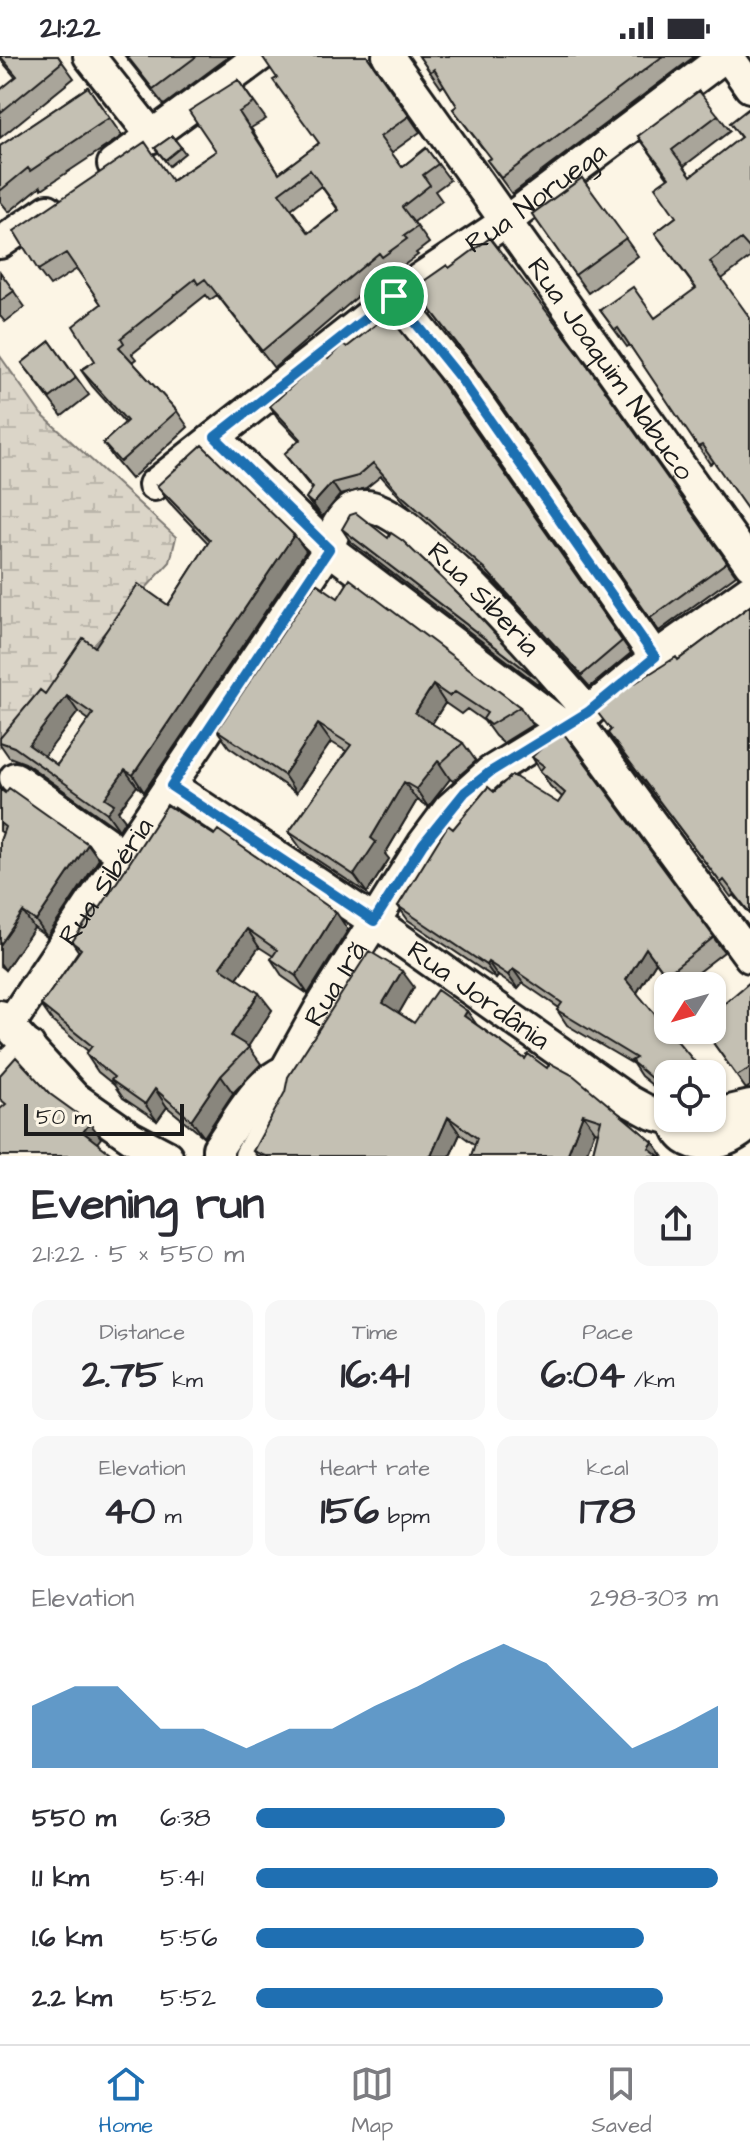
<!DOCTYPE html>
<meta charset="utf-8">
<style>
body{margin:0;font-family:"Architects Daughter",sans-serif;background:#f7f7f7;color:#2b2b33;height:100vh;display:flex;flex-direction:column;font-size:30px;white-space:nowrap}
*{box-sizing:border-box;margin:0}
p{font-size:26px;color:#7c7c81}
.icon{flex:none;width:44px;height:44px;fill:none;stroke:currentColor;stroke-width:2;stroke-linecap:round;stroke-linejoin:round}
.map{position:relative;height:1100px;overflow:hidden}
.drawer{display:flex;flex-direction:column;background:#fff;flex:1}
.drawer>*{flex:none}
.needle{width:52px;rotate:233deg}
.buttons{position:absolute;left:654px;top:916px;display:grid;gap:16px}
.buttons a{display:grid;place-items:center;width:72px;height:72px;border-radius:16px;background:#fff;box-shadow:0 2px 6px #0004;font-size:40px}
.scale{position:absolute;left:24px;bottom:20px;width:160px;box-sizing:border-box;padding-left:8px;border:4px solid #1c1c1c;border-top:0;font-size:22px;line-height:28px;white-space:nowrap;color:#1c1c1c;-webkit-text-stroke:6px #fcf5e5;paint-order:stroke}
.pin{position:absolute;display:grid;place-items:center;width:68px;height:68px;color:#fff;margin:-34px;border:4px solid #fff;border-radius:50%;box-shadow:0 2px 8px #0007}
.round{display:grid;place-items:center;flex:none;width:84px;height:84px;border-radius:16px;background:#f7f7f7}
.overview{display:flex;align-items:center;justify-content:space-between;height:136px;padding:0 32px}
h1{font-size:44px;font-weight:700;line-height:60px}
.metrics{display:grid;grid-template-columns:repeat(3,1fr);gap:12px;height:136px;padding:8px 32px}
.metrics div{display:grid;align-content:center;border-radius:16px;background:#f7f7f7;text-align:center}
.metrics b{font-size:40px;font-weight:700}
.metrics small{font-size:22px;font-weight:400}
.metrics p{font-size:22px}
.chart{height:224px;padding:16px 32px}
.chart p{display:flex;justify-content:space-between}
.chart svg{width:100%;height:144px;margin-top:8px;fill:#1f6fb2;opacity:.7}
ul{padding:0 32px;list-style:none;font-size:26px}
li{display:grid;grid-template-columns:128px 96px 1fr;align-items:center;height:60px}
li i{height:20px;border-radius:10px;background:#1f6fb2}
.status{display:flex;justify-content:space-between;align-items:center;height:56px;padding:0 40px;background:#fff;direction:ltr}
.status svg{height:22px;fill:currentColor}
.tab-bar{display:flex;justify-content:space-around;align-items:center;height:112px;border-top:2px solid #e1e1e2;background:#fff;font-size:22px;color:#7c7c81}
.tab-bar a{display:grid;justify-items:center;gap:4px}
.tab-bar .on{color:#1f6fb2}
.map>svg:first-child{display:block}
.wetland{fill:url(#wetland-marsh);stroke:#7c7872;stroke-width:2}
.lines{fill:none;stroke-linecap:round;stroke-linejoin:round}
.minor-casing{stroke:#1c1c1c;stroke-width:36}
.minor{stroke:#fcf5e5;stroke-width:30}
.wall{fill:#a9a59a;stroke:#1c1c1c;stroke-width:2;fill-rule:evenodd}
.shaded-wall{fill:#89867d;stroke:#1c1c1c;stroke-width:2}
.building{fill:#c4c0b3;stroke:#1c1c1c;stroke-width:2;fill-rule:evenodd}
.route-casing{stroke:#fff;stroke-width:16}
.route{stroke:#1f6fb2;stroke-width:10}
.labels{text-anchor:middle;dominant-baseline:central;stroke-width:7;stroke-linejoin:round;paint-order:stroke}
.street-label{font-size:28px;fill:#1c1c1c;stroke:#fcf5e5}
</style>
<div class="status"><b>21:22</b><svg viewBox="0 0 49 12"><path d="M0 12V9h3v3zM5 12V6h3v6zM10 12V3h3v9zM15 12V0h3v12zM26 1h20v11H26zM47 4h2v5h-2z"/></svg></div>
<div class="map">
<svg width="750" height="1100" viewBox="0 0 750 1100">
<defs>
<pattern id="wetland-marsh" width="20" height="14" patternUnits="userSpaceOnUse" patternTransform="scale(2)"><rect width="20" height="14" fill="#dbd5c8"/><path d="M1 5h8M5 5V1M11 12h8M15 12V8" fill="none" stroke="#bbb6ab"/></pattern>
</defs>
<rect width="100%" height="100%" fill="#fcf5e5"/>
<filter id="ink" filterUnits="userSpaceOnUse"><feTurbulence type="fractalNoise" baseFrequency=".0125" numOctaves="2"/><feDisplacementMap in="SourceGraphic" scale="16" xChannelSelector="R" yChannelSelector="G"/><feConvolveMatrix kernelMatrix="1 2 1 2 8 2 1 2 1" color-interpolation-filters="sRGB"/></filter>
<g filter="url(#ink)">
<!-- wetland -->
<path class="wetland" d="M 0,300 L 41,358 L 176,481 L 170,506 L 0,690 Z"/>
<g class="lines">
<!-- minor casing -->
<g class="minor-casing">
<g id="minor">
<path d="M 89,0 L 153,81"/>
<path id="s1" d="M 388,0 L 750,508"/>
<path d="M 728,0 L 750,31"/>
<path d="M 113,108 L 260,0"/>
<path d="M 0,187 L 48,154"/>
<path d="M 394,240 L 461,323 L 655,601"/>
<path d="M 215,381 L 329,493 L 563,670"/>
<path id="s2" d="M 154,429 L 394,240 L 505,166 L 725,0"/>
<path d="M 575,663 L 750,901"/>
<path d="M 15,722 L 125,800"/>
<path id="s3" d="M 171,730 L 374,865 L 629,1045 L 653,1058 L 668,1062"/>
<path d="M 0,960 L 74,1041 L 131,1081 L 167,1100"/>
<path id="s4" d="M 10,968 L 329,493 C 333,475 343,449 366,450 C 414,452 552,616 588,656"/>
<path d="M 0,1016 L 29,990"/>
<path d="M 712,1059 L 750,1050"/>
<path d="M 675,1063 C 679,1100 728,1092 750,1067"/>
<path d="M 218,1100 L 218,1092 C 236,1067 256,1026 285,1015"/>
<path id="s5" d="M 250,1100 L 281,1044 L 285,1015 L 319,954 L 423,788 L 449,753 L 490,716 L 588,656 L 655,601 L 750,534"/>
</g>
</g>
<!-- minor -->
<use href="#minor" class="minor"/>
</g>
<!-- wall -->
<path class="wall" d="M 0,0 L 58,0 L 74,22 L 0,82 L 0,34 L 16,22 L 0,3 Z
M 125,0 L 230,0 L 164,49 Z
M 367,0 L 420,76 L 391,97 L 402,111 L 426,92 L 450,124 L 435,135 L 442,145 L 414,166 L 429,187 L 416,197 L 418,199 L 393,217 L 390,213 L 274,312 L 217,239 L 210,244 L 206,239 L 132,298 L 136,303 L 132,306 L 177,355 L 188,371 L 131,423 L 114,403 L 103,387 L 125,367 L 92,330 L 81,314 L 95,305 L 101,248 L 77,213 L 50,230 L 38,214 L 216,95 L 238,24 L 266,63 L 251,72 L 279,117 L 319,87 L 277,22 ZM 321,130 L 338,154 L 309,177 L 291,153 Z
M 419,0 L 695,0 L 512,138 L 487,104 L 490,102 L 453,53 L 457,50 L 444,29 L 441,32 Z
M 88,31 L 122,80 L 42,133 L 41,130 L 9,156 L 0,145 L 0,90 Z
M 750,56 L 750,202 L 722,223 L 714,406 L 710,408 L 630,289 L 627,291 L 600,254 L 655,262 L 696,233 L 655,177 L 676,161 L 668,122 L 638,80 L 718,59 L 730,75 L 684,110 L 691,120 L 741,82 L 730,67 Z
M 172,80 L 185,97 L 169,110 L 155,92 Z
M 582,122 L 638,200 L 588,237 L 532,158 Z
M 449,212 L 577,295 L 736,519 L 659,575 L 475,312 L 414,232 Z
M 0,216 L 25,251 L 5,266 L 0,260 Z
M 50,285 L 89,339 L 62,360 L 22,307 Z
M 347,291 L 438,322 L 631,597 L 590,631 L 495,526 L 408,450 L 381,420 L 366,432 L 340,439 L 322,461 L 315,454 L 306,442 L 312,433 L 284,398 L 299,384 L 278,362 L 270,350 L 328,303 Z
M 157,430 L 294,479 L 306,495 L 144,736 L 137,730 L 118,755 L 125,764 L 119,774 L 25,707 L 9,701 L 0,688 L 0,682 L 95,591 L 168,549 L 208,487 L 169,446 ZM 78,656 L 89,664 L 57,709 L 44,700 Z
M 342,473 L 535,621 L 543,632 L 350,485 Z
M 338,542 L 520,651 L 532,669 L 503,687 L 495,680 L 484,665 L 467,653 L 461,658 L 445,647 L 432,668 L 463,687 L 476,705 L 453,725 L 450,723 L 428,751 L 417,744 L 385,798 L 389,803 L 367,837 L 302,794 L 289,776 L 346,695 L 331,686 L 296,737 L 229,691 L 217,674 Z
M 750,550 L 750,858 L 734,839 L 731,841 L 608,677 L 610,674 L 635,627 L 678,604 Z
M 561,674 L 724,896 L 680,930 L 673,930 L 656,906 L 637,937 L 668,1018 L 668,1042 L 641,1020 L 633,1008 L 567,969 L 557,954 L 559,952 L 523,927 L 518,933 L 498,920 L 496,923 L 408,864 L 398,850 L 453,773 L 494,736 L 558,747 L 562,741 L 550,730 L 532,701 Z
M 0,733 L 88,788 L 99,803 L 47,881 L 34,872 L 5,914 L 0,910 L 0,785 L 3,777 L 0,775 Z
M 100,852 L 348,874 L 308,938 L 283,921 L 271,903 L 273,900 L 259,891 L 237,922 L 272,954 L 248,990 L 261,1008 L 233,1037 L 204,1081 L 167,1051 L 157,1065 L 123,1042 L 114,1029 L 98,1016 L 86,998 L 88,995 L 53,966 L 41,949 L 79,896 L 72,886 Z
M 750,926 L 750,1030 L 746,1033 L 704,974 Z
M 414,931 L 399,957 L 414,967 L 467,955 L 476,968 L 525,1003 L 653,1086 L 663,1100 L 592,1100 L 598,1076 L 595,1075 L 585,1100 L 471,1100 L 475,1089 L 460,1078 L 450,1100 L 257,1100 L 253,1095 Z
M 712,1027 L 720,1039 L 712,1041 Z"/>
<!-- shaded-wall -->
<path class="shaded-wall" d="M 332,427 L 340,439 L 322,461 L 313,448 Z
M 294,479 L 306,495 L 144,736 L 133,719 Z
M 433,629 L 445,647 L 427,675 L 415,657 Z
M 67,640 L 78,656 L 40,706 L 29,689 Z
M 318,668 L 331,686 L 296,737 L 284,719 Z
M 438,705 L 450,723 L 428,751 L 416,733 Z
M 125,714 L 137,730 L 118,755 L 125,764 L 119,774 L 107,757 L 105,742 Z
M 404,726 L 417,744 L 385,798 L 389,803 L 367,837 L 354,819 L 371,782 Z
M 88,788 L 99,803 L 47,881 L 36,865 Z
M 23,856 L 34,872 L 5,914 L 0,907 L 0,889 Z
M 336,856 L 348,874 L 308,938 L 296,920 Z
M 247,873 L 259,891 L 232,929 L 220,911 Z
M 646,892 L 656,906 L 636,938 L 626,924 Z
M 488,906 L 498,920 L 496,923 L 486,909 Z
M 513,913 L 523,927 L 518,933 L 508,919 Z
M 402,915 L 414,931 L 395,964 L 383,947 Z
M 259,937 L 272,954 L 244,997 L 231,980 Z
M 467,955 L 479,972 L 464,960 Z
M 221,1020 L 233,1037 L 204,1081 L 191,1064 Z
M 155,1033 L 167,1051 L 157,1065 L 145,1048 Z
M 583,1058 L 595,1075 L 585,1100 L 567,1100 Z
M 448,1061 L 460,1078 L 450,1100 L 431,1100 Z
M 90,1067 L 101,1082 L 94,1091 L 83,1076 Z
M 653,1086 L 663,1100 L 655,1100 L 649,1092 Z"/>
<!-- building -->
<path class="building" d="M 0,0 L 58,0 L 62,6 L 0,57 L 0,34 L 17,20 Z
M 127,0 L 197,0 L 153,33 Z
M 262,0 L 367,0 L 409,60 L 380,81 L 402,111 L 426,92 L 438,108 L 423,119 L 430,129 L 402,151 L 417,171 L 404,180 L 407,183 L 382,201 L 379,197 L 262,295 L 205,223 L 198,228 L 195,223 L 121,282 L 124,287 L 119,291 L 177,355 L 120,406 L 103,387 L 127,365 L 81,314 L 95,305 L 73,270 L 101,248 L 66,197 L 38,214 L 14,175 L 145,86 L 172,125 L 216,95 L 189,55 L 238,24 L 254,47 L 239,56 L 279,117 L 319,87 L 273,24 L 277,22 ZM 310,114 L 339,154 L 309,177 L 279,137 Z
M 419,0 L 663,0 L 501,122 L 487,104 L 491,102 L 453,53 L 457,50 L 434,13 L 430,16 Z
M 88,31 L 109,62 L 30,115 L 28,112 L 0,135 L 0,90 Z
M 699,35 L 718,59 L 672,94 L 691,120 L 741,81 L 730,67 L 748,53 L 750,56 L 750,193 L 741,183 L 710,206 L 750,262 L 750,457 L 702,389 L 698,391 L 618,272 L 615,274 L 600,254 L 633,231 L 655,262 L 696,232 L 655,177 L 676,161 L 655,131 L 669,121 L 638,80 Z
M 172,80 L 181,91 L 165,104 L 155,92 Z
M 582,122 L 626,182 L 575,219 L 532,158 Z
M 490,182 L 577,295 L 727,506 L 650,562 L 466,299 L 414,232 L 447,209 L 449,212 Z
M 0,216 L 14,235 L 0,245 Z
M 388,259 L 438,322 L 622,585 L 582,619 L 486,514 L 400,438 L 373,407 L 358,420 L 332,427 L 313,448 L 306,442 L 313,432 L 284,398 L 301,383 L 270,350 L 325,300 L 328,303 L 343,288 L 347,291 Z
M 50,285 L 76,322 L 50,342 L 22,307 Z
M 202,389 L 294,479 L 133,719 L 125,714 L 105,742 L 114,748 L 107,757 L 14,691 L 0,686 L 0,682 L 40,634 L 45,638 L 83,582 L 95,591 L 138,528 L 168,549 L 210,484 L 157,430 ZM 67,640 L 93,658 L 57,709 L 29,689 Z
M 356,457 L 388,482 L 391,477 L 403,485 L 460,540 L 535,621 L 342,473 L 350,459 Z
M 350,523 L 520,651 L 490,669 L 483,663 L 487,657 L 455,636 L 449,640 L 433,629 L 415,657 L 463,687 L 441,707 L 438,705 L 416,733 L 404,726 L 371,782 L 376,786 L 354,819 L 289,776 L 351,689 L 318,668 L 284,719 L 217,674 L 316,527 L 338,542 Z
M 750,550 L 750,857 L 724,824 L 721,827 L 608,677 L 611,674 L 594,652 L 628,626 L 635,627 L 676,601 L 678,604 Z
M 561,674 L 714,881 L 666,919 L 646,892 L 626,924 L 705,1018 L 668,1018 L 668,1029 L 658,1028 L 631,1005 L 636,1002 L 557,954 L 562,947 L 513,913 L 508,919 L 488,906 L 486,909 L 398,850 L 448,769 L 453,773 L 488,731 L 494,736 L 512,719 L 558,747 L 565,737 L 540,715 L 544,710 L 532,701 Z
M 9,732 L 88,788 L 36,865 L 23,856 L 0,889 L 0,785 L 5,771 L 0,767 L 0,733 L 5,737 Z
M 167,749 L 214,779 L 218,774 L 336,856 L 296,920 L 271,903 L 277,894 L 247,873 L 220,911 L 259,937 L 231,980 L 249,991 L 221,1020 L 191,1064 L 155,1033 L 145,1048 L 111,1024 L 114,1021 L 86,998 L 92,990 L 41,949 L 81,893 L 72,886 L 97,850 L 100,852 Z
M 369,895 L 402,915 L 383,947 L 414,967 L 437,934 L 467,955 L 464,960 L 525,1003 L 528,998 L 547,1012 L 550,1007 L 574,1020 L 653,1086 L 649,1092 L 659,1100 L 592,1100 L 601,1064 L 583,1058 L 567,1100 L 471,1100 L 477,1082 L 448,1061 L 431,1100 L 265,1100 L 253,1095 L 285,1036 L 288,1021 Z
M 750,926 L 750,1012 L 737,1020 L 704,974 L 712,974 L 712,958 Z
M 16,1001 L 50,1038 L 90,1067 L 83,1076 L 114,1100 L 0,1100 L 0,1053 L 6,1048 L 0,1043 L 0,1019 Z"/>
</g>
<g class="lines" filter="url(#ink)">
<!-- route casing -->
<g class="route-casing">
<path id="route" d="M 394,240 L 461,323 L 655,601 L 588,656 L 490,716 L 465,736 L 423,788 L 374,865 L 171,730 L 329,493 L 215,381 Z"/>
</g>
<!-- route -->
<use href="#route" class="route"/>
</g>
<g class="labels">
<!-- street labels -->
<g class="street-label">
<text stroke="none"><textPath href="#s2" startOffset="478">Rua Noruega</textPath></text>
<text stroke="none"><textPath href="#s1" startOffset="384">Rua Joaquim Nabuco</textPath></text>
<text stroke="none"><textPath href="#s4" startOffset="786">Rua Siberia</textPath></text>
<text stroke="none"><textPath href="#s4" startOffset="172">Rua Sibéria</textPath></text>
<text stroke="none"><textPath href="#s5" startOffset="194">Rua Irã</textPath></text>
<text stroke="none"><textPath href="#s3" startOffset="372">Rua Jordânia</textPath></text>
</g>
</g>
</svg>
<div class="buttons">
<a><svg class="needle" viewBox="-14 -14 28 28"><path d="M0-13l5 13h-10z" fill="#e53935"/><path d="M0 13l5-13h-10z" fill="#7c7c81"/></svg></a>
<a><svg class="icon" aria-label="locate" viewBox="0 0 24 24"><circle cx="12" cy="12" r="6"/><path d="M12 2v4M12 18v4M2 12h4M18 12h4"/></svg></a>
</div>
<div class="scale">50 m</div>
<div class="pin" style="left:394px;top:240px;background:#1e9e55"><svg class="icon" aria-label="arrive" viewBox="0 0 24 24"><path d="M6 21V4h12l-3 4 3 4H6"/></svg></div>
</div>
<section class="drawer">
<div class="overview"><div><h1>Evening run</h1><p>21:22 · 5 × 550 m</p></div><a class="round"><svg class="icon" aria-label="share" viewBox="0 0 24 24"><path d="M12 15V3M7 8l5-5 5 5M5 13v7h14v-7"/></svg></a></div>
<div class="metrics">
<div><p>Distance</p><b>2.75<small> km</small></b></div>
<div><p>Time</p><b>16:41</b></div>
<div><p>Pace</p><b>6:04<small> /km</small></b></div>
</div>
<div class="metrics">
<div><p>Elevation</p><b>40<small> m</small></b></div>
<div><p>Heart rate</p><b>156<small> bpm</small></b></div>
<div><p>kcal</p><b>178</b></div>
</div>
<div class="chart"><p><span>Elevation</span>298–303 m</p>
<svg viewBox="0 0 160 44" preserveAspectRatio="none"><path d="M0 44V25L10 19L20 19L30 32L40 32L50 38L60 32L70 32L80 25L90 19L100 12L110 6L120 12L130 25L140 38L150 32L160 25V44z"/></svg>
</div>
<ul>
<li><b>550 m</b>6:38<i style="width:54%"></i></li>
<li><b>1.1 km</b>5:41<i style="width:100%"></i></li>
<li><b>1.6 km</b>5:56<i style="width:84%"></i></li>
<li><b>2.2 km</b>5:52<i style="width:88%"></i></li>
</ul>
</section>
<nav class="tab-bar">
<a class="on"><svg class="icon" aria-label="home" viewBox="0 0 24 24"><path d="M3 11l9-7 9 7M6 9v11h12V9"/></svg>Home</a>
<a><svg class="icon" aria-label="map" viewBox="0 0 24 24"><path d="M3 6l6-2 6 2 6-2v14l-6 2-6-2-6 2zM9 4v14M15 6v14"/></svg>Map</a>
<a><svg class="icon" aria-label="saved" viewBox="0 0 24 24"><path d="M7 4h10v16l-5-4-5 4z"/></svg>Saved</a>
</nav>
